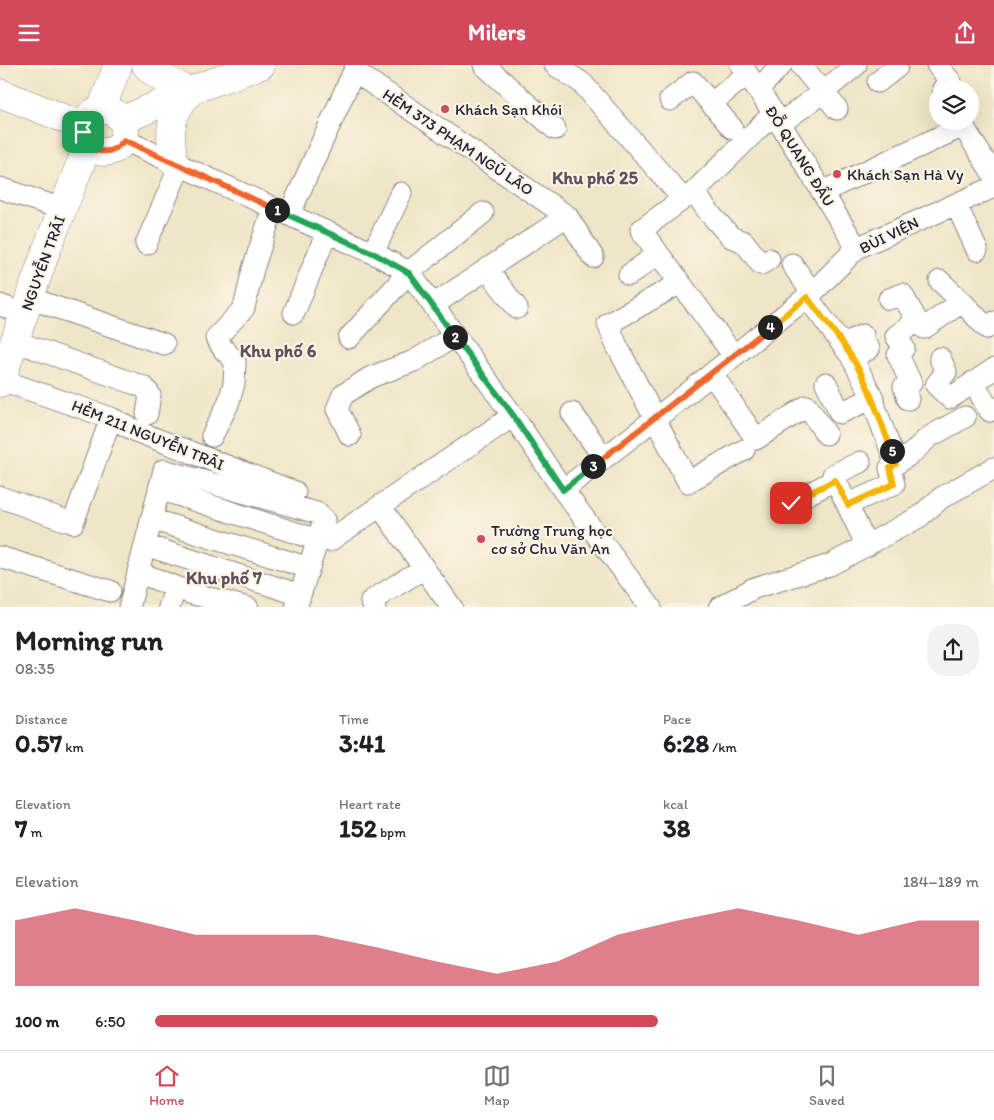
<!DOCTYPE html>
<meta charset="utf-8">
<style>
body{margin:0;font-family:Itim,sans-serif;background:#f2f2f2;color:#202124;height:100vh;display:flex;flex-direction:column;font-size:19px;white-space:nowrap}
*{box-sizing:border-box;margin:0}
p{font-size:16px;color:#757577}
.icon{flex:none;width:28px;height:28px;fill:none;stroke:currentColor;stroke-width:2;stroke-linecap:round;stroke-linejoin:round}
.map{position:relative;height:542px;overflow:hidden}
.drawer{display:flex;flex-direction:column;background:#fff;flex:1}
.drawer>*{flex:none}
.controls{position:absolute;left:929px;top:15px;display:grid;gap:10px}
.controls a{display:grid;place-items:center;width:50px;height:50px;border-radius:50%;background:#fff;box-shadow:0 5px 20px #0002;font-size:25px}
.pin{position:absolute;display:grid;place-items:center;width:42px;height:42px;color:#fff;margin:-21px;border-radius:10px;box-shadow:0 2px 8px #0006}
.km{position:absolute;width:25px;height:25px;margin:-12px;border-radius:50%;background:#222;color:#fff;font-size:14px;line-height:25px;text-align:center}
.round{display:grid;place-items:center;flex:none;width:52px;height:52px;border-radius:20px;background:#f2f2f2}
.overview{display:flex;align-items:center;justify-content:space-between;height:85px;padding:0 15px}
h1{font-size:28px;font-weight:800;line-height:38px}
.metrics{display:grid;grid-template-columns:repeat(3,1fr);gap:8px;height:85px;padding:5px 15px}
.metrics div{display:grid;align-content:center}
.metrics b{font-size:25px;font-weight:800}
.metrics small{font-size:14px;font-weight:400}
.metrics p{font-size:14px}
.chart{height:140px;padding:10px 15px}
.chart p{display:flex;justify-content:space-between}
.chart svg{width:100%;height:90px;margin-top:5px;fill:#d1495b;opacity:.7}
ul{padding:0 15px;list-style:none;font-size:16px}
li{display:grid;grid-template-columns:80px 60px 1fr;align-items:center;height:38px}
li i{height:12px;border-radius:6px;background:#d1495b}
header{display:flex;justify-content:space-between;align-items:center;height:65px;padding:0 15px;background:#d1495b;color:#fff;font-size:22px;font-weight:800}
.tab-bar{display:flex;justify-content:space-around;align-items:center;height:70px;border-top:1px solid #e0e0e0;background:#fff;font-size:14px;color:#757577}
.tab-bar a{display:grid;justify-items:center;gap:2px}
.tab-bar .selected{color:#d1495b}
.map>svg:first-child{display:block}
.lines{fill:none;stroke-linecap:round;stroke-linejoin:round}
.minor-casing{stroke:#888481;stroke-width:23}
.major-casing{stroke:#888481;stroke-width:29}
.minor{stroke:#fff;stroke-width:21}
.major{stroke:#fff;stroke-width:28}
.split-1-casing{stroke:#fff;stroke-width:10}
.split-2-casing{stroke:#fff;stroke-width:10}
.split-3-casing{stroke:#fff;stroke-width:10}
.split-4-casing{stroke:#fff;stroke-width:10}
.split-5-casing{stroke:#fff;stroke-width:10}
.split-6-casing{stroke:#fff;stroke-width:10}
.split-1{stroke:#f0652b;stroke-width:6}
.split-2{stroke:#22a559;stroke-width:6}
.split-3{stroke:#22a559;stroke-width:6}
.split-4{stroke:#f0652b;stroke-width:6}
.split-5{stroke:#f5b400;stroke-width:6}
.split-6{stroke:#f5b400;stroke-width:6}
.poi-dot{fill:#d1495b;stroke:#fcf5e5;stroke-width:2}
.labels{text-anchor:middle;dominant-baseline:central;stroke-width:4.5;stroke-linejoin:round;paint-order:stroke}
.poi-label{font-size:16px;fill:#22223b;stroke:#fcf5e5;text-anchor:start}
.street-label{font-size:16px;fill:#22223b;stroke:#fcf5e5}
.neighbourhood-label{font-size:18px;font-weight:bold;fill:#624f5d;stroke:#fcf5e5}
</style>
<header><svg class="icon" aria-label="menu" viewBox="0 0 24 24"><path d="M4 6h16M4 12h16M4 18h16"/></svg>Milers<svg class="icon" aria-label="share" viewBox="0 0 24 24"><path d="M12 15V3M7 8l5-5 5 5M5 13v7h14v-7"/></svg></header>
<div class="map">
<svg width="994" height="543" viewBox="0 0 994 543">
<rect width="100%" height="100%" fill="#fcf5e5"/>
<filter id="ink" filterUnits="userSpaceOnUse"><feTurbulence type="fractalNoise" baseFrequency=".02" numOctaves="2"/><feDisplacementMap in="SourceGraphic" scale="10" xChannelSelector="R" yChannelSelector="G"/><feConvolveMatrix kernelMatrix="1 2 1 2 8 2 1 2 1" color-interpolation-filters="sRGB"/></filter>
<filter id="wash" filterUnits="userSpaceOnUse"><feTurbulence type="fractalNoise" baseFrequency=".0096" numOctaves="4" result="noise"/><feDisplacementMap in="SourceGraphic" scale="20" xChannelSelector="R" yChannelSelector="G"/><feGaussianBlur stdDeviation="1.12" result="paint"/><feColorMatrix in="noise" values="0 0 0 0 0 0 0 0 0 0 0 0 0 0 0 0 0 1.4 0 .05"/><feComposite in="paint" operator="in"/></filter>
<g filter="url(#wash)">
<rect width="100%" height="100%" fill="#efe5c7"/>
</g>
<g filter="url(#ink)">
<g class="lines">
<!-- minor casing -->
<g class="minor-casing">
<path id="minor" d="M 357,0 L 354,6 L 567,151 L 593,192
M 484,0 L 555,64
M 555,0 L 582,18 L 683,134 L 694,127 L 774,48
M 741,0 C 783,59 818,122 857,183
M 801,0 L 837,44
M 937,0 L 951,17 L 943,24
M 878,17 L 897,2 L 896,0
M 758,25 L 781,0
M 670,35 L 693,17 L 732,63
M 712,38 L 747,9
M 960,56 L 994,111
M 781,58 L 823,27 L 856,0
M 124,75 L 373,188 L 409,207 L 513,351 L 563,425 L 651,543
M 0,123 L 62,144
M 694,127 L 711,150 L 731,172 L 744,177 L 761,199 L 769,194
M 822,127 L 963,61
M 683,134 L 641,165 L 734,291
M 956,139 L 977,185
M 289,150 L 354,6
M 146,179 L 180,101
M 373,188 L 401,128
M 792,199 L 812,228
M 487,204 L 517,243
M 629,210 L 658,189
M 680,218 L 608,259 L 617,281 L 688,417 L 744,385
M 807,232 L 851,291 L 872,331 L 876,345 L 896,399
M 29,233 L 164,279
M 889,234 L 902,229 L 917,256 L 924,263 L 962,237 L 940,216
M 962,237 L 987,263 L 994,257
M 0,240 L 24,249
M 433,240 L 567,151
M 294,248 L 327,167
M 349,273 L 409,207 L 483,148
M 14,276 L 144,322 L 150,330 L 147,349
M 843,279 L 863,270
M 852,292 L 869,284
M 940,293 L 946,307 L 936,320 L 950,333 L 994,304
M 712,309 L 756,374 L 807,341 L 826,369
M 1,315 L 111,353 L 138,367 L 295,427
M 973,317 L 990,346 L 994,343
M 826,318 L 840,348 L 873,333
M 908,334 L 904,322 L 911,318 L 898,290 L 904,283 L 896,271 L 917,256
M 572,348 L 604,393
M 350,370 L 337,344 L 343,330 L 371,312 L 414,296 L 455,271
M 212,371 L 228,339 L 234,319 L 235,296 L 224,285 L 216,273 L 244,243 L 253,204 L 273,143
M 860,397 L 833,410 L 867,481
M 159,424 L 318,475
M 563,425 L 678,336 L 812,228 L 857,183 L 994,122
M 0,432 L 67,456
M 791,438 L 835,415
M 848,439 L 894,419 L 890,403 L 912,388 L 929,372 L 965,352
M 151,454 L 309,503
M 73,458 L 111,353
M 329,476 L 380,441
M 145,480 L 300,530
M 0,492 L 110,526
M 138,507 L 190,528 L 248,543
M 129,543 L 164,405 L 317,448 L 324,455 L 296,543
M 169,543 L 172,533
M 375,543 L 371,536 L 424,503
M 452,543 L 380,441 L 513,351
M 719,543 L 754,523 L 830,500 L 919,452 L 941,433 L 994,403"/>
</g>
<!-- major casing -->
<g class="major-casing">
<path id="major" d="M 146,0 L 154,8 L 190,27
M 0,28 L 83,61
M83 66a21 21 0 1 1 42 0a21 21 0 1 1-42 0Z
M 101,45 L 118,0
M 123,55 L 197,23 L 261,0
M 174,98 C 169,68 168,50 190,27
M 0,318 L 46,186 L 88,80"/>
</g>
<!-- minor -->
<use href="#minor" class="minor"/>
<!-- major -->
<use href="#major" class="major"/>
</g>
</g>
<g class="lines" filter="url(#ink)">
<!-- split-1 casing -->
<g class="split-1-casing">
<path id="split-1" d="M 83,67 C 88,89 111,93 124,75 L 277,145"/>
</g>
<!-- split-2 casing -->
<g class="split-2-casing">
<path id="split-2" d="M 277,145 L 373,188 L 409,208 L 455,272"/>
</g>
<!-- split-3 casing -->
<g class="split-3-casing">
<path id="split-3" d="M 455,272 L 513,350 L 563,425 L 593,401"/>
</g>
<!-- split-4 casing -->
<g class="split-4-casing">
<path id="split-4" d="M 593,401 L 770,262"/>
</g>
<!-- split-5 casing -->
<g class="split-5-casing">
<path id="split-5" d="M 770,262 L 807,232 C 821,251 838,270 851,291 C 870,320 879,354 892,386"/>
</g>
<!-- split-6 casing -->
<g class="split-6-casing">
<path id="split-6" d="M 791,438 L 835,415 L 848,440 L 894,419 L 890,403 L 896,399 L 892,386"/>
</g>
<!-- split-1 -->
<use href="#split-1" class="split-1"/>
<!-- split-2 -->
<use href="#split-2" class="split-2"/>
<!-- split-3 -->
<use href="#split-3" class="split-3"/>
<!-- split-4 -->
<use href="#split-4" class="split-4"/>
<!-- split-5 -->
<use href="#split-5" class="split-5"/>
<!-- split-6 -->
<use href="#split-6" class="split-6"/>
</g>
<!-- markers -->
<g class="poi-dot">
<circle cx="445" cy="44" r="5"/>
<circle cx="837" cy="109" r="5"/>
<circle cx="481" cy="474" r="5"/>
</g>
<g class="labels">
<!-- poi labels -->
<g class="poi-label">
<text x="455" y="44">Khách Sạn Khói</text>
<text x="847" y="109">Khách Sạn Hà Vy</text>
<text x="491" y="465">Trường Trung học<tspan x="491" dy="18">cơ sở Chu Văn An</tspan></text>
</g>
<!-- street labels -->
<g class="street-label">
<text transform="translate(458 77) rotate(34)">HẺM 373 PHẠM NGŨ LÃO</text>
<text transform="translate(800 91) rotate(58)">ÐỖ QUANG ÐẨU</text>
<text transform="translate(889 170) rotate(-26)">BÙI VIỆN</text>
<text transform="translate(43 198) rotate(-70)">NGUYỄN TRÃI</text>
<text transform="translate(148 370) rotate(22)">HẺM 211 NGUYỄN TRÃI</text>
</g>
<!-- neighbourhood labels -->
<g class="neighbourhood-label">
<text x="595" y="113">Khu phố 25</text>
<text x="278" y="286">Khu phố 6</text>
<text x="224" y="513">Khu phố 7</text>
</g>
</g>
</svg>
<div class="controls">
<a><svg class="icon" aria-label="layers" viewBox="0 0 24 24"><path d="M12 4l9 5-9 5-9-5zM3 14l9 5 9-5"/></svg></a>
</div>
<div class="pin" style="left:83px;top:67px;background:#1e9e55"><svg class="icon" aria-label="arrive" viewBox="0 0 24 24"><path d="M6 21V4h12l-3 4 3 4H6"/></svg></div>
<div class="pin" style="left:791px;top:438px;background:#d93025"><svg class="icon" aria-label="check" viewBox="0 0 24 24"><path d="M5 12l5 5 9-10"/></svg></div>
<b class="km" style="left:277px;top:145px">1</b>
<b class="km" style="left:455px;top:272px">2</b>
<b class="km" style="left:593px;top:401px">3</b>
<b class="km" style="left:770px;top:262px">4</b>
<b class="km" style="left:892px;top:386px">5</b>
</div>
<section class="drawer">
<div class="overview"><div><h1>Morning run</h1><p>08:35</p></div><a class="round"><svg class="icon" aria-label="share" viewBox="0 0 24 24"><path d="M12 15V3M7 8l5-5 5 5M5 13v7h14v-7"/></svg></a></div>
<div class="metrics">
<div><p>Distance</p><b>0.57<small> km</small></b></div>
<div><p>Time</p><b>3:41</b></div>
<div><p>Pace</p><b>6:28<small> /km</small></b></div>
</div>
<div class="metrics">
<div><p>Elevation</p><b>7<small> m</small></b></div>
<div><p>Heart rate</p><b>152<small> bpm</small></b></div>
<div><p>kcal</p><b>38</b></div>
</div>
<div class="chart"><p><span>Elevation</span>184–189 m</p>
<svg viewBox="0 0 160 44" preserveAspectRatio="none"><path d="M0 44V12L10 6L20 12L30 19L40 19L50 19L60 25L70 32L80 38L90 32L100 19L110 12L120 6L130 12L140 19L150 12L160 12V44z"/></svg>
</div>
<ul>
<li><b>100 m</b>6:50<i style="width:61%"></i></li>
</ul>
</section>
<nav class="tab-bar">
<a class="selected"><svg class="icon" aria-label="home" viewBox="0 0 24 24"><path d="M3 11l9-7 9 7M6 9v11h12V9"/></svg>Home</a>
<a><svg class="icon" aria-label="map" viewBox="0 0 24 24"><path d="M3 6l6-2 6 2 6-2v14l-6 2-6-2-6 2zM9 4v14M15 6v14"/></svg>Map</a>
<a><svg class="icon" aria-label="saved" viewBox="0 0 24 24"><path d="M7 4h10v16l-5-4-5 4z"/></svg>Saved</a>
</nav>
